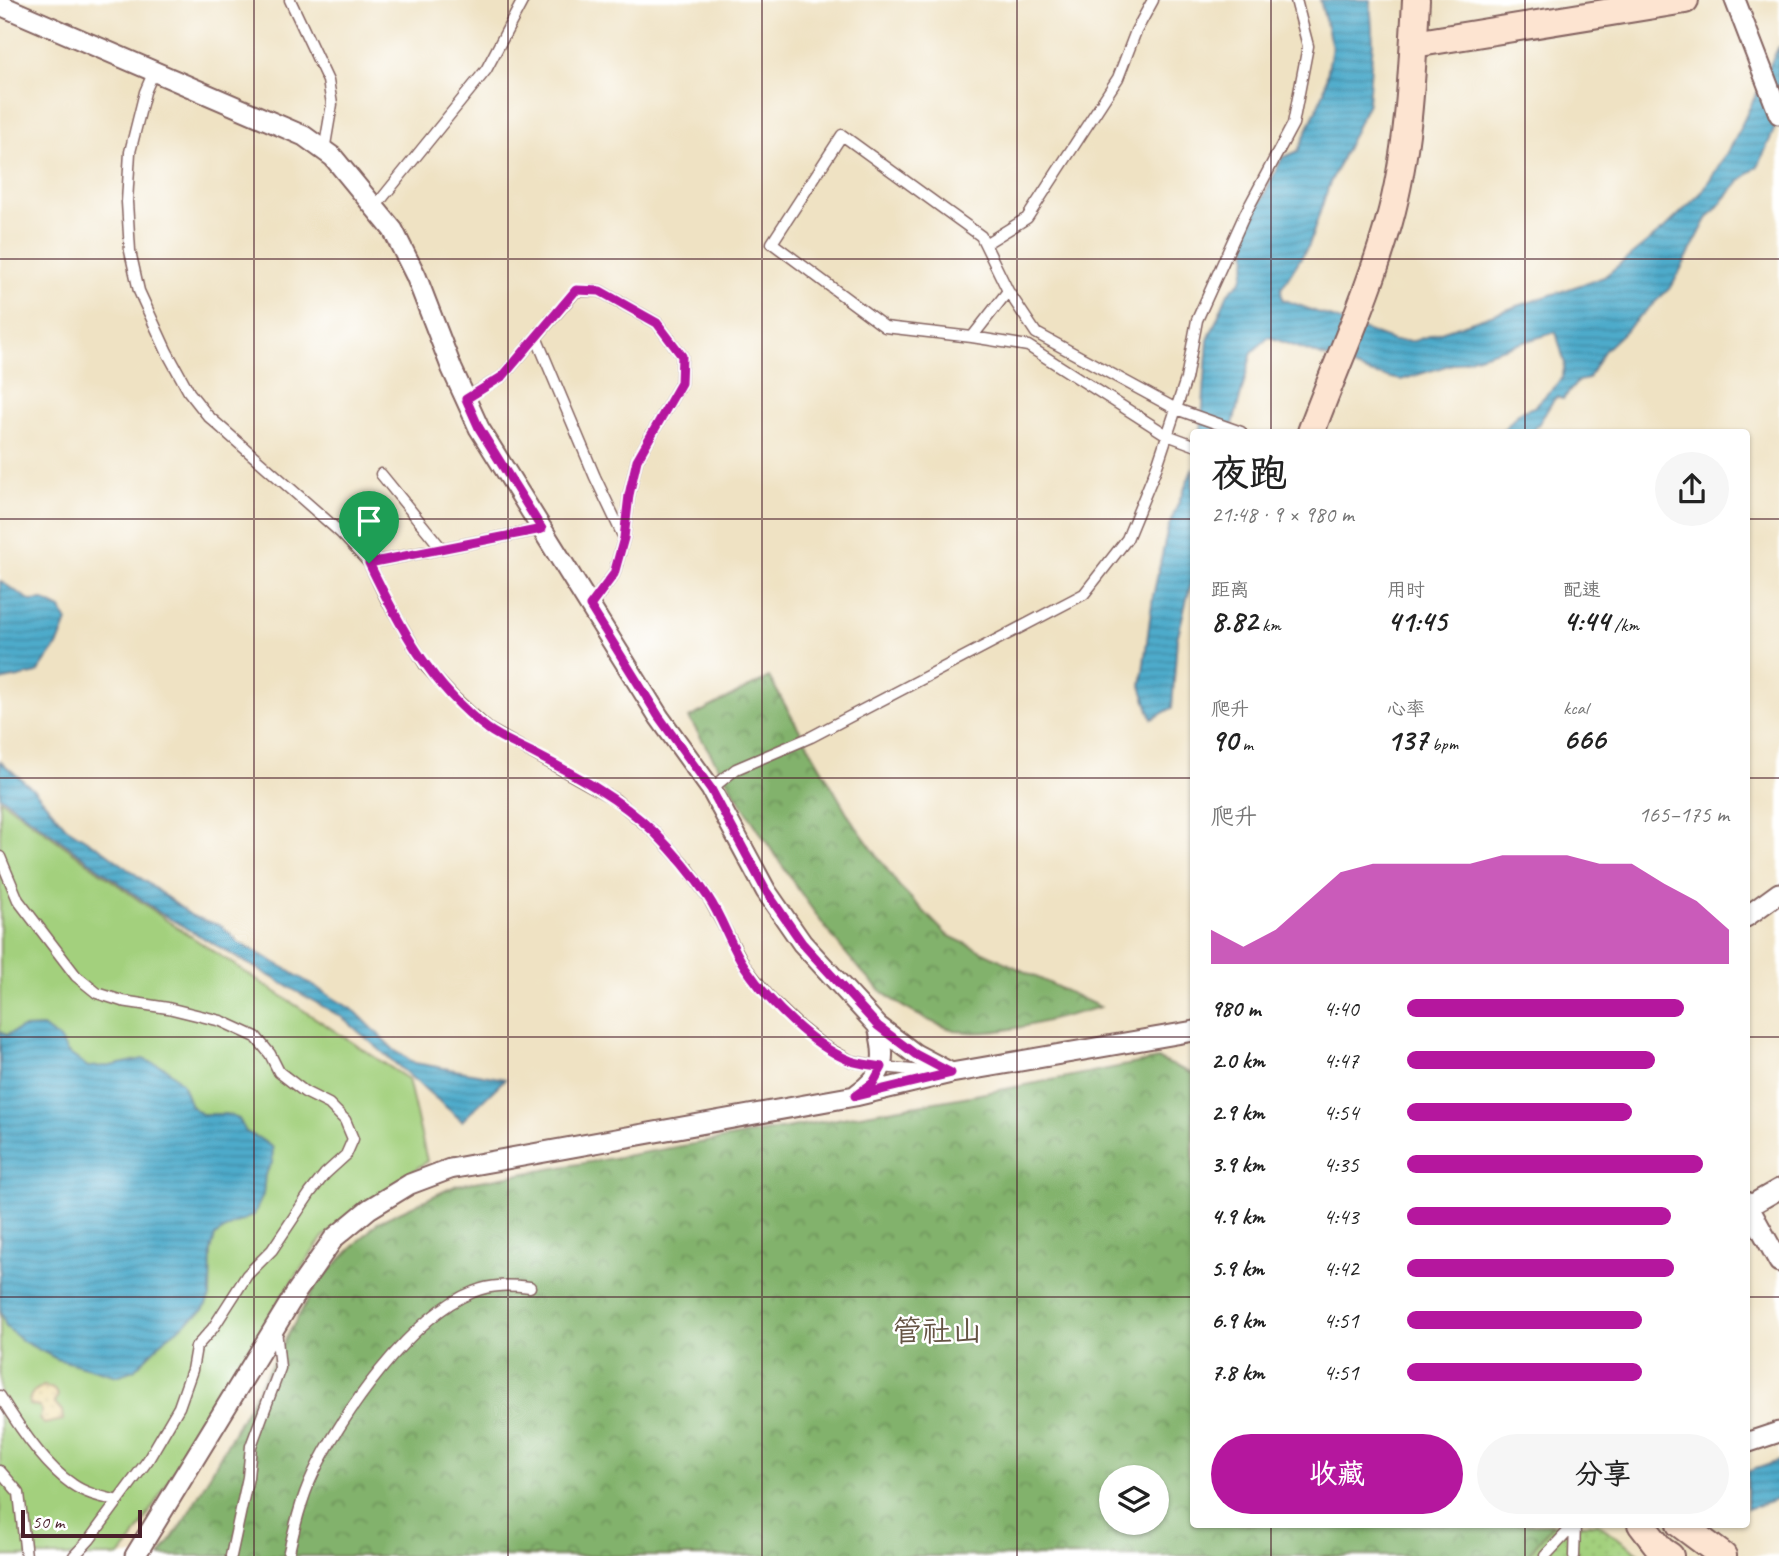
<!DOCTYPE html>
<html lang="zh">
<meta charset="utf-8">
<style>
body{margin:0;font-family:Caveat,"LXGW WenKai TC",sans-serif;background:#f6f6f6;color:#222;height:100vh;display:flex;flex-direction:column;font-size:26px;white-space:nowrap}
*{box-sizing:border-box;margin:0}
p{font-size:23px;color:#767676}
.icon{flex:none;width:38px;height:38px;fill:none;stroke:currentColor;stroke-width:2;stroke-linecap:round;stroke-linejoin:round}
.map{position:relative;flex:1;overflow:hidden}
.side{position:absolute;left:1190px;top:429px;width:560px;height:1099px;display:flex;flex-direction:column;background:#fff;border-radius:7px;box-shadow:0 2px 5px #0004}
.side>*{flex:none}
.buttons{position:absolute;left:1099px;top:1465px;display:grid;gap:14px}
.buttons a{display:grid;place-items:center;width:70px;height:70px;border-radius:50%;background:#fff;box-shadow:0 2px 5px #0004;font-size:35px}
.scale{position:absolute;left:21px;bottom:18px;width:121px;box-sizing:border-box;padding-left:7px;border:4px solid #4a1f2b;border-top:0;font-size:19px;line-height:24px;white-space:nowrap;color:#4a1f2b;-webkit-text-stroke:5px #fff;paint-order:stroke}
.pin{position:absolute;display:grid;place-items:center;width:60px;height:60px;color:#fff;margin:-72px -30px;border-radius:50% 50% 50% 0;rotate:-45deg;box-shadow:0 0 7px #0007}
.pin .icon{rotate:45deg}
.round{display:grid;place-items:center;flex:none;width:74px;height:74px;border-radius:37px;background:#f6f6f6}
.summary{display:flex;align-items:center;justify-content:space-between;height:119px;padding:0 21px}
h1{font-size:38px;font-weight:700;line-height:52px}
.stats{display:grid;grid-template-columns:repeat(3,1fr);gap:10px;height:119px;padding:7px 21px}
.stats div{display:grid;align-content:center}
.stats b{font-size:30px;font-weight:700}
.stats small{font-size:19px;font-weight:400}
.stats p{font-size:19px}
.chart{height:196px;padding:14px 21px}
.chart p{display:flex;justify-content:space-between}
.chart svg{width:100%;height:126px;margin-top:7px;fill:#b5179e;opacity:.7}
.action{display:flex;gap:14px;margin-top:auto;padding:14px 21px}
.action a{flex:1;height:80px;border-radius:42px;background:#b5179e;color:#fff;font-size:28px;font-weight:700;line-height:80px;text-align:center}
.action a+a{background:#f6f6f6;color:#222}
ul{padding:0 21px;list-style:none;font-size:23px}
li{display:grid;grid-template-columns:112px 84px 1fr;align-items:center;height:52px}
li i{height:18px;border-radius:9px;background:#b5179e}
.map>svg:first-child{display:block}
.grass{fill:#a3d07d;stroke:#767854;stroke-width:2}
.forest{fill:url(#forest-crowns);stroke:#66684c;stroke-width:2;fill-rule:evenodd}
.sand{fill:url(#sand-dots);stroke:#9c7c64;stroke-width:2}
.park{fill:url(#park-dots);stroke:#767854;stroke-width:2}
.water{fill:url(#water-rules);stroke:#4c657b;stroke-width:2}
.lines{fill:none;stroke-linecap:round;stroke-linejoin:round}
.lane-casing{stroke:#846360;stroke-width:13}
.street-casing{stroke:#846360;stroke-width:23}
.secondary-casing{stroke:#846360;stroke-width:30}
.lane{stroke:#fff;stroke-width:10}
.street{stroke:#fff;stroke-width:19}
.secondary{stroke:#fde4d1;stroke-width:26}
.route-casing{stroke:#fff;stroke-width:14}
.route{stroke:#b5179e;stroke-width:9}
.grid{fill:none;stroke:#4a1f2b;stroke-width:2;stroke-opacity:0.55}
.labels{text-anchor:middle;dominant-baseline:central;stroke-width:5;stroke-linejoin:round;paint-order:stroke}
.park-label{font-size:30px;fill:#655444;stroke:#fff}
</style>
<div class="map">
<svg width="1779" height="1556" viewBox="0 0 1779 1556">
<defs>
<pattern id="forest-crowns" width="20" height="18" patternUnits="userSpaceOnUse" patternTransform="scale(1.75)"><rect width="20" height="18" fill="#82b26c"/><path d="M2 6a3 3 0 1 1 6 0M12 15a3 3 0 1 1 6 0" fill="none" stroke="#6c9059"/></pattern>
<pattern id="sand-dots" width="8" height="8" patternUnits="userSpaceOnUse" patternTransform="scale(1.75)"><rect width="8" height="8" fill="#eeda9e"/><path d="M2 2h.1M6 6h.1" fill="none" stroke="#cebb88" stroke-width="1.8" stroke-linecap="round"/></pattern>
<pattern id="park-dots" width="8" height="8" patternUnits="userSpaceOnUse" patternTransform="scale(1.75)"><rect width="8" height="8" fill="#a3d07d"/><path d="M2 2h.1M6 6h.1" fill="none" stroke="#8eb26c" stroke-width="1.8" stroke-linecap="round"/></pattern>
<pattern id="water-rules" width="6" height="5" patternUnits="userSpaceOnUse" patternTransform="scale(1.75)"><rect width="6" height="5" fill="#4dabcb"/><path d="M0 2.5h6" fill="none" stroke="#428ba5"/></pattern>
</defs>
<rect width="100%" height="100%" fill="#fff"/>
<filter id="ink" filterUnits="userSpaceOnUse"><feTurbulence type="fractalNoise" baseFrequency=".0143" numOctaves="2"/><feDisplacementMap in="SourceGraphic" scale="14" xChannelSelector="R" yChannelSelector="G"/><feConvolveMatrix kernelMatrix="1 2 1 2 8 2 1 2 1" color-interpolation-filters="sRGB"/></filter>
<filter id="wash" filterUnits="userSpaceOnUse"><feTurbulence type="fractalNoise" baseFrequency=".00686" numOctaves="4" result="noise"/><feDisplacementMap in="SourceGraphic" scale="28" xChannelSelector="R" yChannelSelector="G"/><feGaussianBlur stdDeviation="1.57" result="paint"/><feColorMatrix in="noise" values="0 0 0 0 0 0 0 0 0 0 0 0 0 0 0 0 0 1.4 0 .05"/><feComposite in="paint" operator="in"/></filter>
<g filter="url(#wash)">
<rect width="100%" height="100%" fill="#efe2c3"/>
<!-- grass -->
<path class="grass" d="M 0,799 L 166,920 L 408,1079 L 427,1161 L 323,1237 L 270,1314 L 132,1541 L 120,1556 L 0,1556 Z"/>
<!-- forest -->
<path class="forest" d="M 769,677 L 850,818 L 899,886 L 947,935 L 1100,1007 C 1063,1017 995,1038 958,1031 C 933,1025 893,1004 875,985 C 843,954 817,917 792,880 C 756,828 722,773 689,718 Z
M 1158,1059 L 1193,1074 L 1194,1524 L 1553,1524 L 1527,1556 L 160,1556 L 187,1516 L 317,1283 L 378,1222 L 457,1185 L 970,1096 ZM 1111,1477 L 1157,1477 L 1157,1522 L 1111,1522 Z"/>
<!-- sand -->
<path class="sand" d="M 44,1386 L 53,1389 L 58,1395 L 54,1402 L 62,1411 L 63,1420 L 44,1424 L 40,1418 L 42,1411 L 39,1406 L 29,1405 C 29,1394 34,1390 44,1386 Z"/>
<!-- park -->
<path class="park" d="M 1553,1524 L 1598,1524 L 1643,1556 L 1527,1556 Z"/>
<!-- water -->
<path class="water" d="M 1320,0 L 1370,0 L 1373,41 L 1368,103 L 1329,185 L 1309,245 L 1281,289 L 1282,299 L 1394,341 L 1414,341 L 1604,277 L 1665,228 L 1702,192 L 1733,143 L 1779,46 L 1779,118 L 1759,165 L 1738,183 L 1707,219 L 1672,286 L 1604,351 L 1588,379 L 1578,381 L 1563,399 L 1556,397 C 1546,409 1542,422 1532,432 L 1501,432 L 1520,412 L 1534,407 L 1562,379 L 1565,364 L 1556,332 L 1401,380 L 1373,374 L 1269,337 L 1252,352 L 1231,432 L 1201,432 L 1208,340 L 1228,293 L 1242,280 L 1247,258 L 1246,232 L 1282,158 L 1298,151 L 1324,92 L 1332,47 Z
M 1193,468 L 1193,575 L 1177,639 L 1172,708 L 1152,719 L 1141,686 L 1153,596 L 1168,528 Z
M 0,581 L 31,601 L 43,600 L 61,609 L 67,621 L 58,644 L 37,673 L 0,681 Z
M 0,761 L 35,791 L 66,827 L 104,851 L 192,916 L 222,926 L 239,943 L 278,964 L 356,1012 L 394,1050 L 415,1063 L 505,1079 L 462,1121 L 343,1018 L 160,913 L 0,796 Z
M 43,1027 L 60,1040 L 67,1052 L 88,1067 L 110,1066 L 143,1059 L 166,1068 L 182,1083 L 191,1106 L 202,1114 L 226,1114 L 239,1119 L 246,1132 L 259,1138 L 273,1148 L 272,1163 L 265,1175 L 263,1195 L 254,1215 L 232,1225 L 215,1236 L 211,1251 L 210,1297 L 203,1310 L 167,1337 L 134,1370 L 117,1376 L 57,1359 L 24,1342 L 6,1327 L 0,1309 L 0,1031 L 6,1035 L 23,1028 Z
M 1779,1461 L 1779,1498 L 1747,1509 L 1747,1472 Z"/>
</g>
<g filter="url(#ink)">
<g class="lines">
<!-- lane casing -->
<g class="lane-casing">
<path id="lane" d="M 290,0 L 328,81 L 332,104 L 324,151
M 154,71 L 145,92 L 130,152 L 127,202 L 130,251 L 139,291 L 167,352 L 189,392 L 208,416 L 341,533 L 369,563 L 386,599 L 426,667 L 453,696 L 489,729 L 616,800 L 653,831 L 687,867 L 709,899 L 745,966 L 771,999 L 799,1026 L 824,1046 L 851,1061 L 882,1067 L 933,1072
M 375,207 L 486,70 L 523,0
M 985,244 L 1027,218 L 1118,78 L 1136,31 L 1153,0
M 536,337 L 595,477 L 624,538
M 972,337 L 1008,291
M 465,399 L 503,376 L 576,291 L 600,291 L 657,323 L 682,356 L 681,383 L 637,460 L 629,495 L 624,538 L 614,574 L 590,606
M 1194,445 L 1167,435 L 1028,346 L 972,337 L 885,327 L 772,243 L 842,135 L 981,236 L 1008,291 L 1036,333 L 1176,409 L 1241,432
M 381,474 L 442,549
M 369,563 L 542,529
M 711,789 L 736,769 L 811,737 L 1084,594 L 1127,539 L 1157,466 L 1186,379 L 1197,320 L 1245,214 L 1293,124 L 1308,46 L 1296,0
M 0,857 L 18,900 L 76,976 L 97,993 L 122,1001 L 168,1008 L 221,1021 L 256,1037 L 270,1054 L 279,1072 L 305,1092 L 329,1104 L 345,1120 L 353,1139 L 346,1155 L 325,1174 L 310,1193 L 272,1250 L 247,1275 L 213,1328 L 196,1347 L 192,1370 L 179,1407 L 148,1460 L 90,1539 L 74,1556
M 0,1396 C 17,1424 45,1466 72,1484 C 86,1494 102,1497 118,1501
M 0,1471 L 19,1493 L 26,1556
M 231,1556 L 248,1477 L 251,1446 L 280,1368 L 276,1329
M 288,1556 C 294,1529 301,1499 313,1474 C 341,1416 411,1316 473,1292 C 492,1284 510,1285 530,1287
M 1545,1556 L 1575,1524
M 1574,1556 L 1575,1524"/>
</g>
<!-- street casing -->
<g class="street-casing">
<path id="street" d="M 1735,0 L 1779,114
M 0,5 L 304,136 L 333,157 L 393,230 L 416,276 L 452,369 L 479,428 L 659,717 L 711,789 L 766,891 L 802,943 L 878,1026 L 915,1054 L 951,1073
M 1746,917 L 1779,893
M 857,1094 C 886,1074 886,1059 878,1026
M 1746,1202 L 1779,1262
M 1746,1208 L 1779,1189
M 1746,1443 L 1779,1432
M 135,1556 L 297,1291 L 334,1238 L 369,1209 L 410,1184 L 450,1169 L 855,1096 L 951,1073 L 1194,1031"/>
</g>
<!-- secondary casing -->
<g class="secondary-casing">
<path id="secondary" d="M 1414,44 L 1685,0
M 1311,432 C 1337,362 1369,294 1389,222 C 1409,150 1412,74 1416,0
M 1641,1524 L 1661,1550 L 1670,1556
M 1680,1524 L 1723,1556"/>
</g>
<!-- lane -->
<use href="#lane" class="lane"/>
<!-- street -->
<use href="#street" class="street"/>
<!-- secondary -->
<use href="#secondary" class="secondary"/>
</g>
</g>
<g class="lines" filter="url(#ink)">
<!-- route casing -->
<g class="route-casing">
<path id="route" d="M 576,290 L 600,291 L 657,323 L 682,356 L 681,383 L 637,460 L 629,495 L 624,538 L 614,574 L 590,606 L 659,717 L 711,789 L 766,891 L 802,943 L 878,1026 L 915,1054 L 951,1073 L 855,1096 L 873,1083 L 882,1067 C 872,1065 860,1064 851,1061 C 812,1046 768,1001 745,967 C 730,945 723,919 708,897 C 692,873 674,852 654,832 C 619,798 577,776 535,754 C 520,746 502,739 488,729 C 430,685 400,627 369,563 L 542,529 L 479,428 L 466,399 L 503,376 Z"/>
</g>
<!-- route -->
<use href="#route" class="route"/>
</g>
<!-- grid -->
<path class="grid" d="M 254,0 L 254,1556M 508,0 L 508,1556M 762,0 L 762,1556M 1017,0 L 1017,1556M 1271,0 L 1271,432M 1525,0 L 1525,432M 0,259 L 1779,259M 0,519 L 1194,519M 1746,519 L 1779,519M 0,778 L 1194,778M 1746,778 L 1779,778M 0,1037 L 1194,1037M 1746,1037 L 1779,1037M 0,1297 L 1194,1297M 1746,1297 L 1779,1297M 1271,1524 L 1271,1556M 1525,1524 L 1525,1556"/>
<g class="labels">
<!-- park labels -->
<g class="park-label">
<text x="937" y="1331">管社山</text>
</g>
</g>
</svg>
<div class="buttons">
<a><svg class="icon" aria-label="layers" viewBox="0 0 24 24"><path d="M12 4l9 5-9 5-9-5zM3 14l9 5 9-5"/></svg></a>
</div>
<div class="scale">50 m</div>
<div class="pin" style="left:369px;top:563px;background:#1e9e55"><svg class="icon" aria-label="arrive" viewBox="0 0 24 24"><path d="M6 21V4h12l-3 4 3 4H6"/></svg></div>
<section class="side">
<div class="summary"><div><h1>夜跑</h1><p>21:48 · 9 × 980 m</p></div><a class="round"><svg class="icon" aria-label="share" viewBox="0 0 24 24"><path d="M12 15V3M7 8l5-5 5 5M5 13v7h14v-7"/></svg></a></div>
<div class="stats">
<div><p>距离</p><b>8.82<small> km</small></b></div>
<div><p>用时</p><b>41:45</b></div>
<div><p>配速</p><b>4:44<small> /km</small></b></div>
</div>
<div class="stats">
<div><p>爬升</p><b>90<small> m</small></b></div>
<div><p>心率</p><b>137<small> bpm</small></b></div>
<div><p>kcal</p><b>666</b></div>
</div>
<div class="chart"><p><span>爬升</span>165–175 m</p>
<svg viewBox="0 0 160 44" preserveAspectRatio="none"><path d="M0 44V32L10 38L20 32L30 22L40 12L50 9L60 9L70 9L80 9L90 6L100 6L110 6L120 9L130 9L140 16L150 22L160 32V44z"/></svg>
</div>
<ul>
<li><b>980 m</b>4:40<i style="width:86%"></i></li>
<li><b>2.0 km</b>4:47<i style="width:77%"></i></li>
<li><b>2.9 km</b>4:54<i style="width:70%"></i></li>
<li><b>3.9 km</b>4:35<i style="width:92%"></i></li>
<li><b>4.9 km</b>4:43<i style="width:82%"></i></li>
<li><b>5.9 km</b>4:42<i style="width:83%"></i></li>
<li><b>6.9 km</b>4:51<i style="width:73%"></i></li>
<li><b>7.8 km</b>4:51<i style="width:73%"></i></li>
</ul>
<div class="action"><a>收藏</a><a>分享</a></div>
</section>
</div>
